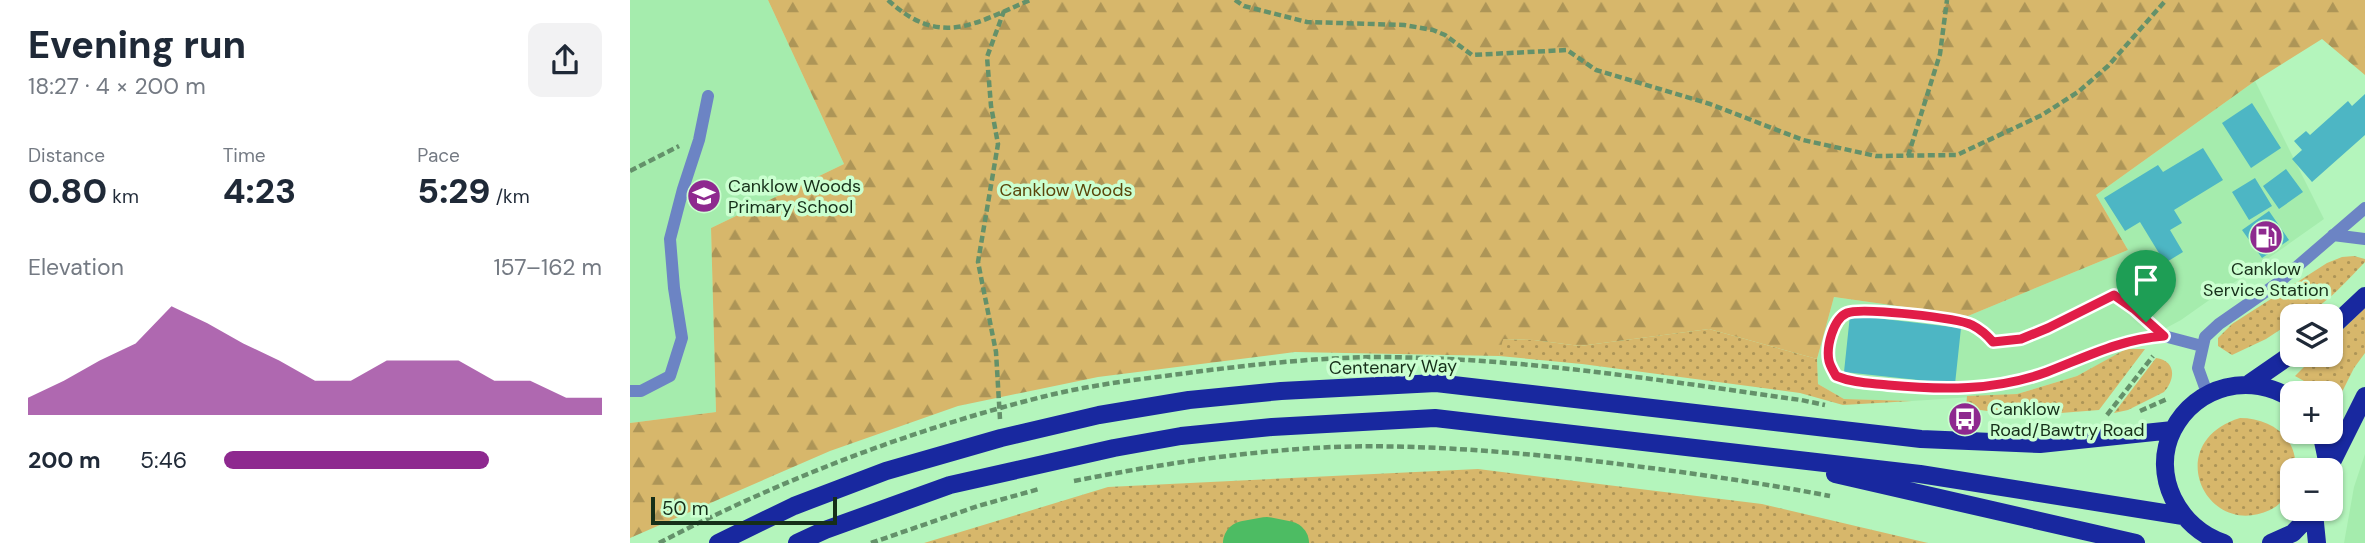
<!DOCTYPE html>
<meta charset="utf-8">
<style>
body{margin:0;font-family:"DM Sans",sans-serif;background:#f2f2f3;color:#1f2937;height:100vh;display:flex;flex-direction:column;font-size:26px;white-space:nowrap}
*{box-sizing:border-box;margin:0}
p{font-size:23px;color:#747a83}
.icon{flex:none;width:38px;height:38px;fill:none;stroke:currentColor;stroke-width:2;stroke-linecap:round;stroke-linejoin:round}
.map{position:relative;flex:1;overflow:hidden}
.sheet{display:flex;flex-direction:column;background:#fff;width:630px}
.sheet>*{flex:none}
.controls{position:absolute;left:1650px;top:304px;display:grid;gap:14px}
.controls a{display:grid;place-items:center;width:63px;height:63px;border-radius:14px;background:#fff;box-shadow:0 2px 5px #0004;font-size:35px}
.scale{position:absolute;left:21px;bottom:18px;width:186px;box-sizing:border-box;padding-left:7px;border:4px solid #162f19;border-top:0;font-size:19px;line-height:24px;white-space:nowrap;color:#162f19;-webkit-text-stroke:5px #cbffd0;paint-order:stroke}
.pin{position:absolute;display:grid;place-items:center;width:60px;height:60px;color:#fff;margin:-72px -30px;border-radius:50% 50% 50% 0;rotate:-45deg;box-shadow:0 0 7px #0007}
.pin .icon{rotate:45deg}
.round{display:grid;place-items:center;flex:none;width:74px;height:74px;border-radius:14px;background:#f2f2f3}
.overview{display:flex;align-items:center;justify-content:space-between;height:119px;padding:0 28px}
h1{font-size:38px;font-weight:800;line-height:52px}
.stats{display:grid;grid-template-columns:repeat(3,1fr);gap:10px;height:119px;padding:7px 28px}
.stats div{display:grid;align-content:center}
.stats b{font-size:35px;font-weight:800}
.stats small{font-size:19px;font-weight:400}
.stats p{font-size:19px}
.chart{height:196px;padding:14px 28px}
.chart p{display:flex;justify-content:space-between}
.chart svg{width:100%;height:126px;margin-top:7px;fill:#8e298f;opacity:.7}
ul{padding:0 28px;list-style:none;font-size:23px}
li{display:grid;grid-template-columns:112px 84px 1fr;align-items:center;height:52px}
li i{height:18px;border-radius:9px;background:#8e298f}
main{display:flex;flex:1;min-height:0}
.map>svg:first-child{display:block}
.built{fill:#a5ecad}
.grass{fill:url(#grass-dots)}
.forest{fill:url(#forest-firs)}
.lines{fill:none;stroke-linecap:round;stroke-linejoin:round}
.river{stroke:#4dbc63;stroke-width:44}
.building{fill:#4db6c4}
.path{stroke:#64916a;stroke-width:4.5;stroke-dasharray:7 3.5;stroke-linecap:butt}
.service{stroke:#6c84c4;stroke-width:12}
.primary{stroke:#18289f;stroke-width:18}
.route-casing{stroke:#fff;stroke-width:14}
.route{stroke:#e11d48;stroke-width:9}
.labels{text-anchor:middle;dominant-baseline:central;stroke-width:7;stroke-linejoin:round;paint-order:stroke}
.poi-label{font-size:18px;fill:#162f19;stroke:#cbffd0;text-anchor:start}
.park-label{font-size:18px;fill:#5a460b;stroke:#cbffd0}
.street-label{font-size:18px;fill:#162f19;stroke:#cbffd0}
</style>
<main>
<section class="sheet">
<div class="overview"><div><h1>Evening run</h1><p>18:27 · 4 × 200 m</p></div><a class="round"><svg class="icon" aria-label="share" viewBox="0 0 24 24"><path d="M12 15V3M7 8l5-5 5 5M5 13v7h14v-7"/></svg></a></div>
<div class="stats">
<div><p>Distance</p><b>0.80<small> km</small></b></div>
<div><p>Time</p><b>4:23</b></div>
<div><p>Pace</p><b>5:29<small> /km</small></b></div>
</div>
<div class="chart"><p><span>Elevation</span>157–162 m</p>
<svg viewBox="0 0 160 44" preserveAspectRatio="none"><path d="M0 44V38L10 32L20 25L30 19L40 6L50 12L60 19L70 25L80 32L90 32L100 25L110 25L120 25L130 32L140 32L150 38L160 38V44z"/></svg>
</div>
<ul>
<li><b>200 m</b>5:46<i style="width:70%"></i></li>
</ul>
</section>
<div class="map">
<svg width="1735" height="543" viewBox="0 0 1735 543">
<defs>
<pattern id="grass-dots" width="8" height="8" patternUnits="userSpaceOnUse" patternTransform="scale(1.75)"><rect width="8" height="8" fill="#d7b76b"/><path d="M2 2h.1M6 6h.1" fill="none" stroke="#ad9557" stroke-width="1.8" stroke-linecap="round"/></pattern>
<pattern id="forest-firs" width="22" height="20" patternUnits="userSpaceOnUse" patternTransform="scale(1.75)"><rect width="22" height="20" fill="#d7b76b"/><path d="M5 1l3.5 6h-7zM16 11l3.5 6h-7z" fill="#ad9557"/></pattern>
</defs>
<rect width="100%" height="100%" fill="#b4f5bc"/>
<!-- built -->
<path class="built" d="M 0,0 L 138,0 L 214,164 L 81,228 L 86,412 L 0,423 Z
M 1625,81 L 1694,219 L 1551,320 L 1447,376 L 1387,394 L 1282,401 L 1214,399 L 1188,384 L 1187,359 L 1204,297 L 1338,316 L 1498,250 L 1466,195 Z
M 1735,454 L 1735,543 L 1714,543 L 1724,487 Z"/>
<!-- grass -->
<path class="grass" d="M 1724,256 L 1735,259 L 1735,262 C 1718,279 1687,317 1662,317 L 1662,322 L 1636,339 L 1602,355 L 1588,346 L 1588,338 L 1602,324 L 1697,263 L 1712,257 Z
M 1735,308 L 1735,353 L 1724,368 L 1702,412 L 1701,394 L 1689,394 L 1683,386 L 1665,376 L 1686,355 L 1701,355 L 1701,341 Z
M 1079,329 L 1187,359 L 1188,384 L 1214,399 L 1282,401 L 1213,405 L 1170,393 L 952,364 L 869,356 L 872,339 L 904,340 L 950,346 Z
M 1496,349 L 1515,349 L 1469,410 L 1393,416 L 1336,408 L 1337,396 L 1387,394 L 1447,376 Z
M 1526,358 C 1547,361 1545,380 1534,392 L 1498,410 L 1484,413 Z
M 1610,418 C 1640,418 1669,437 1665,471 L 1662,471 C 1662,487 1656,502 1640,510 C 1575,540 1531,442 1610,418 Z
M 848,469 L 1132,504 L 1298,543 L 294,543 L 478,487 Z"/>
<!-- forest -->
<path class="forest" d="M 138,0 L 1735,0 L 1735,75 L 1692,39 L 1625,81 L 1466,195 L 1498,250 L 1338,316 L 1204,297 L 1187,359 L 1079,329 L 950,346 L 904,340 L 873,339 L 869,356 L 665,352 L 468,377 L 328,406 L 200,451 L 0,538 L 0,423 L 86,412 L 81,228 L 214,164 Z"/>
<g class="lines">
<!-- river -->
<path class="river" d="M 615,543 L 637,539 L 657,543"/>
</g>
<!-- building -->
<path class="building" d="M 1735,94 L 1735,135 L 1682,182 L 1662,159 L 1672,150 L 1664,141 L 1676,131 L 1680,135 L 1718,101 L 1722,106 Z
M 1622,103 L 1651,148 L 1621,168 L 1592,123 Z
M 1573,148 L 1593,180 L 1544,210 L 1552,223 L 1540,230 L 1553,252 L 1535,263 L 1510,222 L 1495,231 L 1474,198 L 1528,165 L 1533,172 Z
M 1656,169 L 1673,192 L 1649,209 L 1633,186 Z
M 1625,178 L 1642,206 L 1619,220 L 1602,192 Z
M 1639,211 L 1659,240 L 1632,258 L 1612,230 Z
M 1220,315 L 1331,328 L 1325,384 L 1214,372 Z"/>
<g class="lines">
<!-- path -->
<path class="path" d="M 258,0 C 310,48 344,24 400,0
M 605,0 L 614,6 L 677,22 L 774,25 L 803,30 L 815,35 L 842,55 L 937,50 L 966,70 L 1080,104 L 1173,140 L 1246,156 L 1327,155 L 1412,115 L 1448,92 L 1478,66 L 1536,0
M 1278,156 L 1310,54 L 1317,0
M 0,171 L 49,146
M 1510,411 L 1537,399
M 1477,415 L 1523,356
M 370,419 L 366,352 L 348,262 L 368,144 L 361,106 L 357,57 L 374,11
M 444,481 C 530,464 616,451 703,447 C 784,444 866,451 947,459 C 1032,469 1116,480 1200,496
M 29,543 C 152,479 285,428 420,395 C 470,383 522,378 572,371 C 629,364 685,358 743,357 C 886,357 1029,380 1171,400 L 1195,405
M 241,543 L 348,506 L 409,489"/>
<!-- service -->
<path class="service" d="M 1703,235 L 1735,239
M 1484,295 L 1504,309 L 1534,336 C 1491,339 1456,357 1417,372 C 1365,391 1312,390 1258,385 C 1240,383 1223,383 1206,376 C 1204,372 1200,366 1199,361 C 1196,347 1203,319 1217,313 C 1231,307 1328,318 1342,325 C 1350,329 1357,335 1363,342 L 1391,339 L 1418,328 Z
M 1534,336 L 1572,346
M 0,391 L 11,391 L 40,376 L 52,338 L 44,288 L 40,239 L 53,189 L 69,140 L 78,96
M 1577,393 L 1568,368 L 1575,337 L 1589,324 L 1648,283 L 1735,208"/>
<!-- primary -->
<path class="primary" d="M 1701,328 L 1735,296
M 1620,383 L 1662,354
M 1691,432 L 1699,470
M 1699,468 L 1735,396
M 1205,474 L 1506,543
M 1684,513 L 1687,543
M 88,543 L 164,506 L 256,471 L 371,438 L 469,415 L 559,400 L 651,391 L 806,383 L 1291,439 L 1410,444 L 1543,430
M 167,543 L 195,530 L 320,485 L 484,448 L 551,436 L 642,427 L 805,418 L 1290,474 L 1553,516
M 1594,543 C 1549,529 1520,475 1543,430 C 1566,385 1621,372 1662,399
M 1641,543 L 1663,533 L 1686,509"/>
</g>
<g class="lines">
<!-- route casing -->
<g class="route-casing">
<path id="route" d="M 1484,295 L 1504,309 L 1534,336 C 1491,339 1456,357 1417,372 C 1365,391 1312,390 1258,385 C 1240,383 1223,383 1206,376 C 1204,372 1200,366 1199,361 C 1196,347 1203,319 1217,313 C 1231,307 1328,318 1342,325 C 1350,329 1357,335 1363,342 L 1391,339 L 1418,328 Z"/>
</g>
<!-- route -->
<use href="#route" class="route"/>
</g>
<!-- icons -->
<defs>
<g id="school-disc" transform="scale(1.75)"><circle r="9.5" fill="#8e298f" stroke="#cbffd0"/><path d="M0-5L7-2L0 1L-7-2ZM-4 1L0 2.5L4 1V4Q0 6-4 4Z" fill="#fff"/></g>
<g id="fuel-disc" transform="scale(1.75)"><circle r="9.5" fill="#8e298f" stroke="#cbffd0"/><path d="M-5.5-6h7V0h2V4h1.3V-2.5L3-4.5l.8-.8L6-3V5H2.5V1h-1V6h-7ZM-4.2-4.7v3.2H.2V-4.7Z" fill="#fff"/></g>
<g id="bus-disc" transform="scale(1.75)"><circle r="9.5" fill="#8e298f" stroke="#cbffd0"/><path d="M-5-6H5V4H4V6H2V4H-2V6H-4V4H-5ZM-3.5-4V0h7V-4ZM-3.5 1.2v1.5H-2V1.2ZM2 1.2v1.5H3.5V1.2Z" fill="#fff"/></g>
</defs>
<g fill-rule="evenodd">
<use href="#school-disc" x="74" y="196"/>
<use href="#fuel-disc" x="1636" y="237"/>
<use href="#bus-disc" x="1335" y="419"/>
</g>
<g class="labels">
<!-- poi labels -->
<g class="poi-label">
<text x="98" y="186">Canklow Woods<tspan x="98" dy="21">Primary School</tspan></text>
<text x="1636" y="269" text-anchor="middle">Canklow<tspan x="1636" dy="21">Service Station</tspan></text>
<text x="1360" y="409">Canklow<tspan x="1360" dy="21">Road/Bawtry Road</tspan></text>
</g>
<!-- park labels -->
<g class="park-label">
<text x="436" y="190">Canklow Woods</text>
</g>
<!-- street labels -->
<g class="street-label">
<text transform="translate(763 367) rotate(-1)">Centenary Way</text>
</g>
</g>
</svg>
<div class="controls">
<a><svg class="icon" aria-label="layers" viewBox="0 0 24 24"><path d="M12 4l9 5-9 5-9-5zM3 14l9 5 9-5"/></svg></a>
<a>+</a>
<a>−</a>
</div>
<div class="scale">50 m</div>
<div class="pin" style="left:1516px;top:322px;background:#1e9e55"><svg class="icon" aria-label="arrive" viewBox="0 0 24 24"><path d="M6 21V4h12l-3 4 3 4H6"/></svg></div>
</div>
</main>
